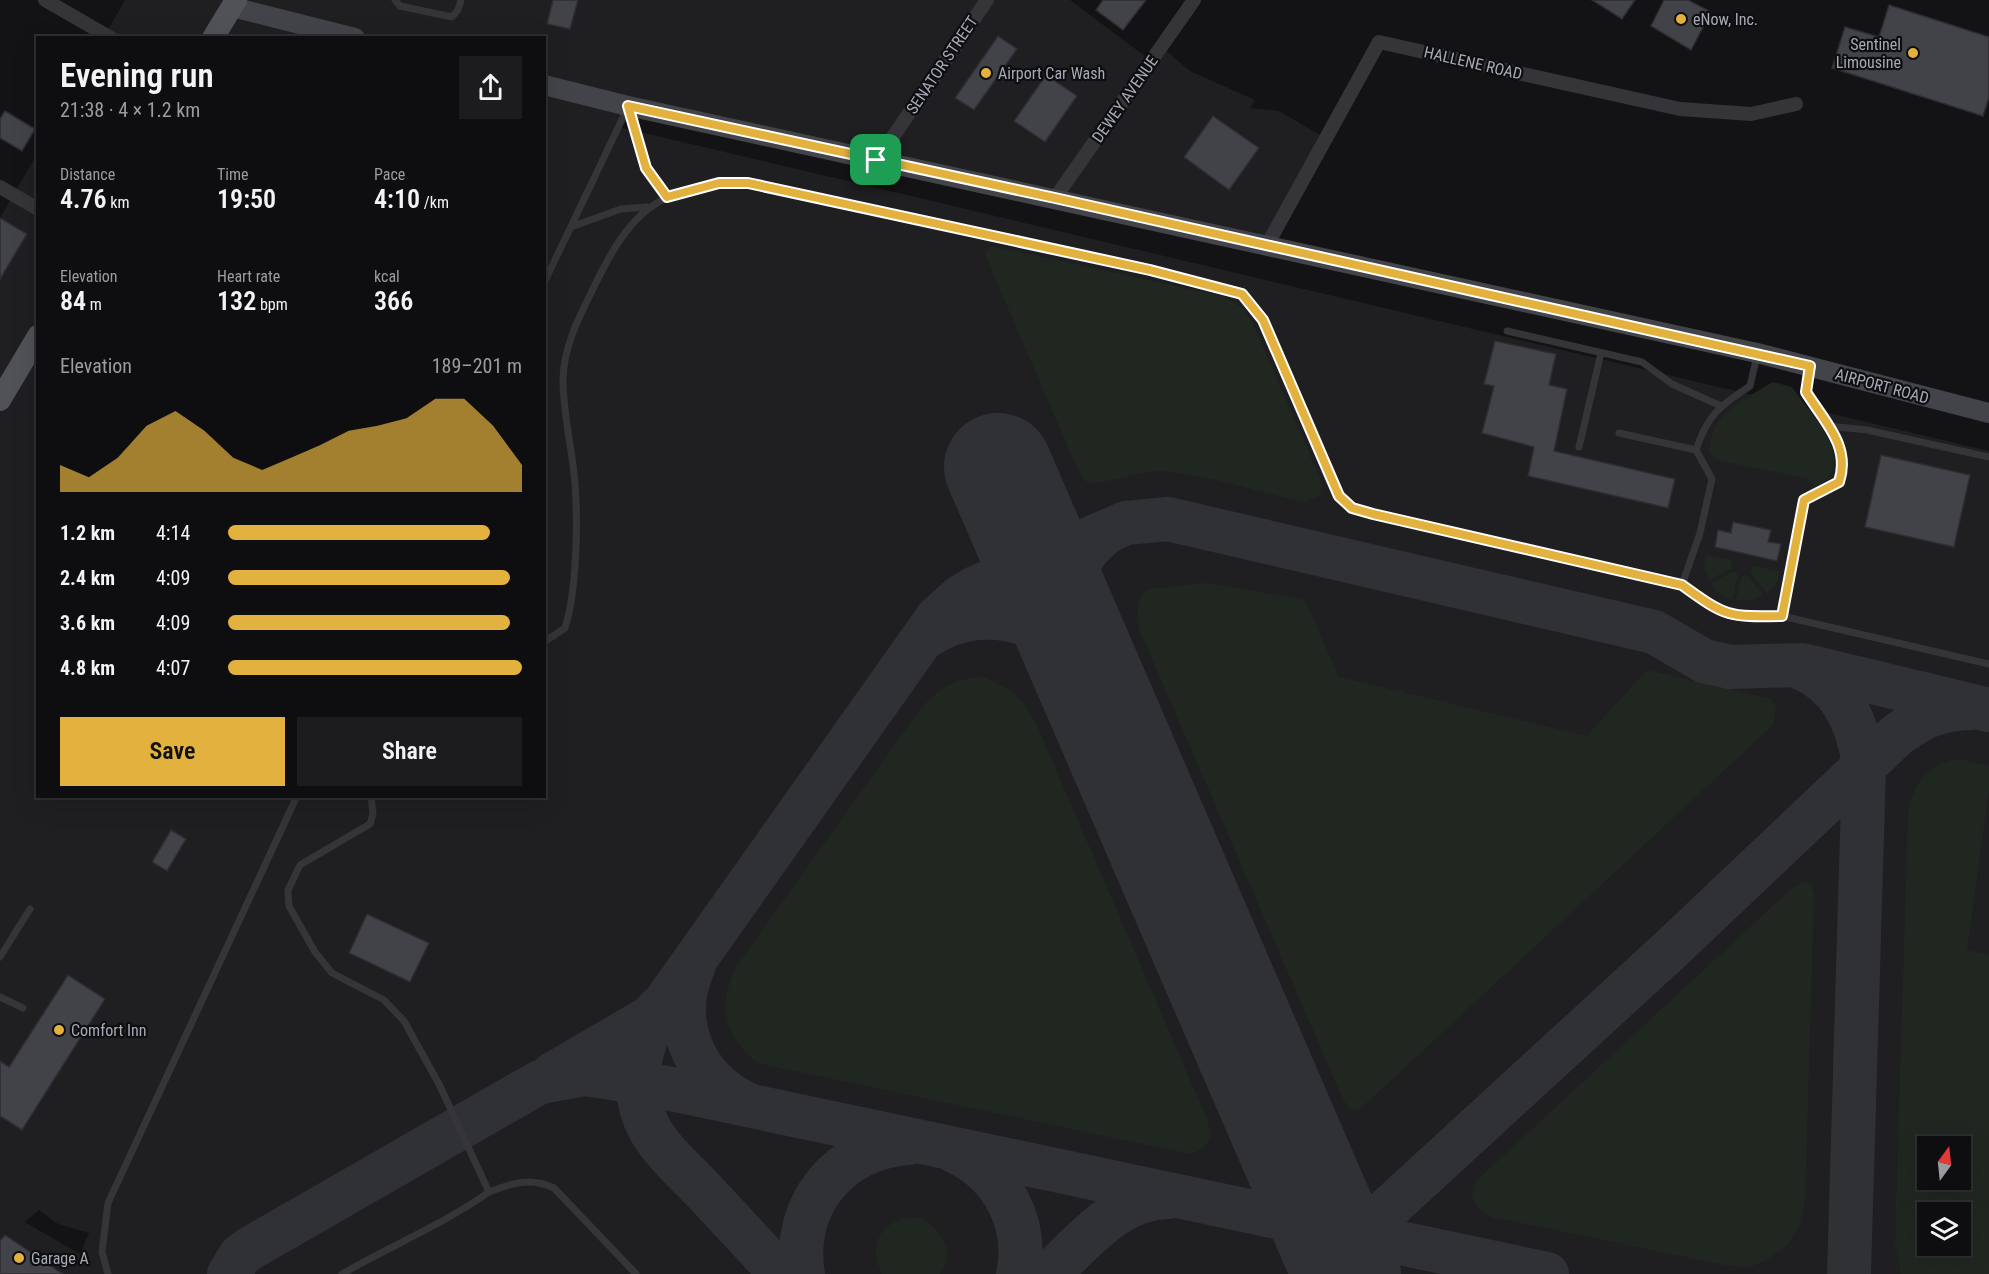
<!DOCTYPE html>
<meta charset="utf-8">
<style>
body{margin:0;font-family:"Roboto Condensed",sans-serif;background:#1c1c1e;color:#f1f3f6;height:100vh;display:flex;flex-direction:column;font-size:22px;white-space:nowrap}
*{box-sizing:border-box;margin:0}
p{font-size:20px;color:#9b9c9f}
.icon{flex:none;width:33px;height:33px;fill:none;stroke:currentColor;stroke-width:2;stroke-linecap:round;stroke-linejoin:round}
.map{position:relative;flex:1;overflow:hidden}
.details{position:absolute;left:36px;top:36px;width:510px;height:762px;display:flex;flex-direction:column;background:#0e0e10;border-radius:0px;box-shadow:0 6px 24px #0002,0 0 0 2px #2e2e30}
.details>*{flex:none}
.needle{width:39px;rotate:15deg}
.fabs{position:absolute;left:1917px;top:1136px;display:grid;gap:12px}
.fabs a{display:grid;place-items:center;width:54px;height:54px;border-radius:0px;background:#0e0e10;box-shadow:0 6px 24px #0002,0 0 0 2px #2e2e30;font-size:30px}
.pin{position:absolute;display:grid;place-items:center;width:51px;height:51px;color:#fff;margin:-26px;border-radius:12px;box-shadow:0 3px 9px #0006}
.round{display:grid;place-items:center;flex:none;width:63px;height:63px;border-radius:0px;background:#1c1c1e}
.headline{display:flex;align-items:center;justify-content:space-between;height:102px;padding:0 24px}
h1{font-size:33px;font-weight:600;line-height:45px}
.figures{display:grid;grid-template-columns:repeat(3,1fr);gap:9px;height:102px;padding:6px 24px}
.figures div{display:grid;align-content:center}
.figures b{font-size:26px;font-weight:600}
.figures small{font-size:16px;font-weight:400}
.figures p{font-size:16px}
.chart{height:168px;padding:12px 24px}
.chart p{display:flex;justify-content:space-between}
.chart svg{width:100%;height:108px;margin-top:6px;fill:#e2b13e;opacity:.7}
.action{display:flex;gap:12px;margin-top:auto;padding:12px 24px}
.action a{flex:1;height:69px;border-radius:0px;background:#e2b13e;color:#111;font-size:24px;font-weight:600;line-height:69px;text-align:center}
.action a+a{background:#1c1c1e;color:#f1f3f6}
ul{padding:0 24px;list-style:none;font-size:20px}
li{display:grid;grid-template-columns:96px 72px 1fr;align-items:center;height:45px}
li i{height:15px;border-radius:8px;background:#e2b13e}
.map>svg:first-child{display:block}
.built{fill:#1f1f22;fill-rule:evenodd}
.green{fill:#202721;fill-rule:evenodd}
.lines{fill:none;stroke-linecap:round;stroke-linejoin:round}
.taxiway{stroke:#303134;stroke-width:44}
.runway{stroke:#303134;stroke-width:108}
.building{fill:#424348;stroke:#2e2d31;stroke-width:1.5}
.service{stroke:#353539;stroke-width:7}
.minor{stroke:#353539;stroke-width:14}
.secondary{stroke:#434449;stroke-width:20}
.primary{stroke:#515258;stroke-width:22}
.route-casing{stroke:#fff;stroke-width:12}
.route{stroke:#e2b13e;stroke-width:8}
.poi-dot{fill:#e2b13e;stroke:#0e0e10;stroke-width:2}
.labels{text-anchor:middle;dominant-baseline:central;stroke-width:4.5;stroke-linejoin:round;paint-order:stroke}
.poi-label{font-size:16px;fill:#a6aab4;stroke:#0e0e10;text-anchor:start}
.street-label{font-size:16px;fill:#a6aab4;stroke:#0e0e10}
</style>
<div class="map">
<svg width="1989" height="1274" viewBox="0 0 1989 1274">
<rect width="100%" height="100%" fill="#131315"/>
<!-- built -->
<path class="built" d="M 125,0 L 1070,0 L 1154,63 L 1164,49 L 1190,71 L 1255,100 L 1250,108 L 1279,111 L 1327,139 L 1268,249 L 629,106 L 619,127 L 1989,451 L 1989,1274 L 0,1274 L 0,218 L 37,154 L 38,796 L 544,796 L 544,38 L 104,37 ZM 1928,1146 L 1960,1146 L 1960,1179 L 1928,1179 ZM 39,1210 L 56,1223 L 89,1233 L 80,1254 L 25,1222 ZM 1928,1212 L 1960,1212 L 1960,1245 L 1928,1245 Z"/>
<!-- green -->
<path class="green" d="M 992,246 L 1222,296 L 1244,309 L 1254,326 L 1319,476 L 1322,487 L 1319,496 L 1308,501 L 1300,501 C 1255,491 1203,473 1158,471 C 1137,471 1100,487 1085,481 L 1077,468 L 986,257 L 986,251 Z
M 1773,382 L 1792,387 C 1809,412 1862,466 1815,487 L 1807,478 L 1716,460 L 1710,453 C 1707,415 1745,399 1773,382 Z
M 1706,555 L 1731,560 L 1732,568 L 1709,580 L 1704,568 Z
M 1754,566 L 1780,572 L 1776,584 L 1767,593 L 1750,573 Z
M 1734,571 L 1738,574 L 1732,600 L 1717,592 L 1711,583 Z
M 1747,575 L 1763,595 L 1748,601 L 1736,600 L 1742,576 Z
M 1207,583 L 1305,600 L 1339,677 L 1587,736 L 1647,670 L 1771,699 L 1776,707 L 1773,725 L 1370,1100 L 1359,1109 L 1349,1109 L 1342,1097 L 1139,629 C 1138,614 1134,596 1150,589 Z
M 982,677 C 1013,689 1024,698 1038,728 L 1207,1119 L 1211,1136 L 1204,1148 L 1191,1154 L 757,1063 C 723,1033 717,1009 736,967 L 918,712 C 939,688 950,680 982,677 Z
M 1959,759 L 1989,766 L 1989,789 L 1967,950 L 1989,955 L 1989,1274 L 1901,1274 L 1895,1245 L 1908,814 C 1913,784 1927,764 1959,759 ZM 1928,1146 L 1960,1146 L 1960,1179 L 1928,1179 ZM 1928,1212 L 1960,1212 L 1960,1245 L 1928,1245 Z
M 1803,882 L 1811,885 L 1814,895 L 1805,1202 L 1800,1225 L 1788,1244 L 1769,1259 L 1749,1267 L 1725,1265 L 1492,1217 L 1478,1209 L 1472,1197 L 1476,1181 L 1790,890 Z
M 916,1217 C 940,1226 957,1250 940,1274 L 882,1274 C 867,1243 882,1219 916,1217 Z"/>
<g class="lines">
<!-- taxiway -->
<path class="taxiway" d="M 929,635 C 966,611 1015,612 1052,638 C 1063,646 1073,657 1084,666
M 1070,635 C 1067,594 1070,559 1106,533
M 1801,668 C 1842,685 1859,726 1864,767 L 1849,1274
M 693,968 C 670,1021 693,1078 745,1103
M 553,1074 L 649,1018 L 661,1006
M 956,1152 C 1002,1173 1029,1224 1018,1274
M 229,1274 L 240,1256 L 249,1249 L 540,1082 L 585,1074 L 638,1082 L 1547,1274
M 781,1274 C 755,1246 729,1218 703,1190 C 687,1173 668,1157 656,1139 C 626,1097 637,1045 663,1005 L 937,618 L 959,598 L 975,588 L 1126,523 L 1168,519 L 1654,632 L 1704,661 L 1730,667 L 1802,665 L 1989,710
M 803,1274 C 791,1205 840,1147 909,1143
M 1049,1274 C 1084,1241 1118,1197 1169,1197
M 1317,1274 L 1671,949 L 1898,734 C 1924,716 1939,709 1971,708"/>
<!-- runway -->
<path class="runway" d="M 998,467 L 1347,1274"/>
</g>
<!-- building -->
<path class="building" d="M 553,0 L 578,0 L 570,29 L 547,24 Z
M 1103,0 L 1146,0 L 1123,30 L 1096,10 Z
M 1592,0 L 1635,0 L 1622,19 Z
M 1664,0 L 1688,0 L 1711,12 L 1691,50 L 1651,26 Z
M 1889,5 L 1989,37 L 1989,97 L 1983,116 L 1832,68 L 1845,27 L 1879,37 Z
M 998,36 L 1017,49 L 974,110 L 955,98 Z
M 1046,75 L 1077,96 L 1045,142 L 1014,121 Z
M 5,111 L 35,129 L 22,151 L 0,138 L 0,119 Z
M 1213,116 L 1259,148 L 1229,190 L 1184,157 Z
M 0,218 L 27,234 L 0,279 Z
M 1495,341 L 1556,354 L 1549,385 L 1567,389 L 1554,451 L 1675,479 L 1668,508 L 1528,476 L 1534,447 L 1482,433 L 1494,386 L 1484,384 Z
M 1881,455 L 1970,475 L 1954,547 L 1865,527 Z
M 1733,522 L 1771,530 L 1768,542 L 1781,544 L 1777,561 L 1715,547 L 1718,530 L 1731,533 Z
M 171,830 L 186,839 L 167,871 L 152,862 Z
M 367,914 L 429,943 L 410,982 L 349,953 Z
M 68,975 L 105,999 L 22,1130 L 0,1116 L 0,1061 L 9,1067 Z
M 5,1235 L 63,1274 L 0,1274 L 0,1241 Z"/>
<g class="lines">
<!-- service -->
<path class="service" d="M 395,0 L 400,6 L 452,17 L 458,10 L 461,0
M 629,109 L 646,168 L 667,197
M 571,227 L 621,209 L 647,207
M 544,283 L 627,109
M 1507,331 L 1642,362 L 1672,384 L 1721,406
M 1828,426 L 1867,430 L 1989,457
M 1619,433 L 1696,450
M 1579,447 L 1601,353
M 1682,585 L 1700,533 L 1712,479 L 1696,450 C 1707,415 1721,405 1750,386 L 1757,356
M 1782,616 L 1804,500 L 1839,482 C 1850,447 1823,421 1806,392 L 1810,368
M 544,642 L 565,628 C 577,590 578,523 575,483 C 572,448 563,414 563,379 C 564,348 577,321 591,293 C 629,213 655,184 748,183 L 1150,270 L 1242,294 L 1262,320 L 1333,485 L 1339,496 L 1352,508 L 1682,585 L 1703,600 L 1733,616 L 1782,616 L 1989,664
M 371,796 L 373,814 L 370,824 L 300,865 L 288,890 L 289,906 L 315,952 L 332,973 L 384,1000 L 404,1021 L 439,1084 L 489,1192 C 512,1183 531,1177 554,1188 L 636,1274
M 0,957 L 30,909
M 0,997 L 23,1008
M 108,1274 L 102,1252 L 108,1203 L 297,796
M 342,1274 C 390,1246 444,1224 489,1192"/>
<!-- minor -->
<path class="minor" d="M 45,0 L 111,38
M 877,160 L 987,0
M 0,187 L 38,209
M 1055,198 L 1194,0
M 1266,247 L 1379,42 L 1680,109 L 1751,114 L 1796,104"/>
<!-- secondary -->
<path class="secondary" d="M 232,7 L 355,38
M 544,85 L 628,106 L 1757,353 L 1989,413"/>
<!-- primary -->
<path class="primary" d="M 213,38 L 236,0
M 0,400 L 38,336"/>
</g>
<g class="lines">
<!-- route casing -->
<g class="route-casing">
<path id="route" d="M 628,106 L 1055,198 L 1810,366 L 1806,392 C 1824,421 1851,446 1839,482 L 1804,500 L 1782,616 C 1728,617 1726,617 1682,585 L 1373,514 L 1352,508 L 1339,496 L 1263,320 L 1242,294 L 1150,270 L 748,183 L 719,183 L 667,197 L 646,168 Z"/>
</g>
<!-- route -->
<use href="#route" class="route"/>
</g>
<!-- markers -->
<g class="poi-dot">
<circle cx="1681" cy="19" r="6"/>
<circle cx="1913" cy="53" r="6"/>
<circle cx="986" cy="73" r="6"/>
<circle cx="59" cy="1030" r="6"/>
<circle cx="19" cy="1258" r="6"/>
</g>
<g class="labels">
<!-- poi labels -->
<g class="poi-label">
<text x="1693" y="19">eNow, Inc.</text>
<text x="1901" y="44" text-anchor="end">Sentinel<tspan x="1901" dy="18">Limousine</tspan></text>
<text x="998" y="73">Airport Car Wash</text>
<text x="71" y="1030">Comfort Inn</text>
<text x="31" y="1258">Garage A</text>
</g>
<!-- street labels -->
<g class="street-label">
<text transform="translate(1473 63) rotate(13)">HALLENE ROAD</text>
<text transform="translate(942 65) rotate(-56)">SENATOR STREET</text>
<text transform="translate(1125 99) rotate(-55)">DEWEY AVENUE</text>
<text transform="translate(1882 386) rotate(15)">AIRPORT ROAD</text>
</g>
</g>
</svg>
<div class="fabs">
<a><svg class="needle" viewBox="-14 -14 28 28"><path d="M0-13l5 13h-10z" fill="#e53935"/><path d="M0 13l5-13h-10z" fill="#9b9c9f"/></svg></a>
<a><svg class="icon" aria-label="layers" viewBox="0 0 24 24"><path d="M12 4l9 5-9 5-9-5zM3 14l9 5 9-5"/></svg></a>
</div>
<div class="pin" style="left:876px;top:160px;background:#1e9e55"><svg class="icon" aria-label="arrive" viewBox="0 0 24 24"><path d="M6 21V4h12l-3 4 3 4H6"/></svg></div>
<section class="details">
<div class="headline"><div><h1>Evening run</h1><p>21:38 · 4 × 1.2 km</p></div><a class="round"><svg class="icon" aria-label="share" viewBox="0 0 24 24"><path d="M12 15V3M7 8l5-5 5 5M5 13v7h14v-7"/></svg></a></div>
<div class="figures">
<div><p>Distance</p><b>4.76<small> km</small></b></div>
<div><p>Time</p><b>19:50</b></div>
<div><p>Pace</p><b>4:10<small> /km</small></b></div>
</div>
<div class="figures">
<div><p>Elevation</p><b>84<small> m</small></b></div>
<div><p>Heart rate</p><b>132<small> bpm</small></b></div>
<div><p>kcal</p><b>366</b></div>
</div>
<div class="chart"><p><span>Elevation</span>189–201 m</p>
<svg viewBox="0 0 160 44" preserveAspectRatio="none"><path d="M0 44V33L10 38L20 30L30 17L40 11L50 19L60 30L70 35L80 30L90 25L100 19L110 17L120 14L130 6L140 6L150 17L160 33V44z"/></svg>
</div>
<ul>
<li><b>1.2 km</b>4:14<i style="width:89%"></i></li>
<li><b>2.4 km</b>4:09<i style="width:96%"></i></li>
<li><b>3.6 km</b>4:09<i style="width:96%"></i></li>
<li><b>4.8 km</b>4:07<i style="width:100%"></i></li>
</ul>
<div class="action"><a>Save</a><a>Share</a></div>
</section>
</div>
